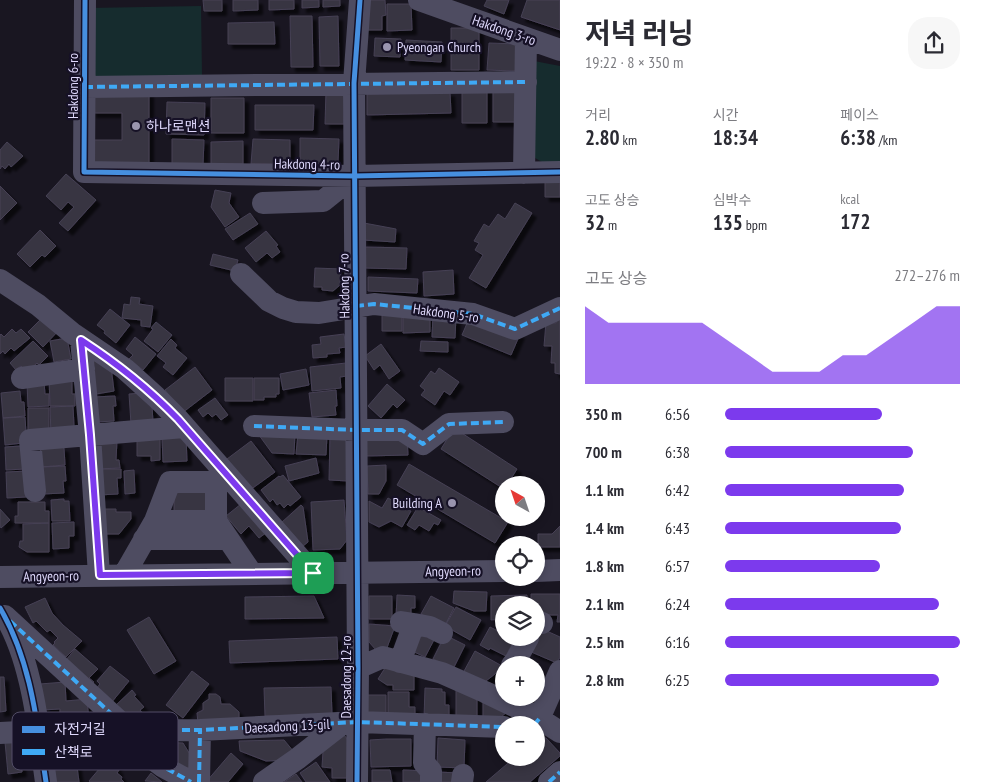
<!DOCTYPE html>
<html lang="ko">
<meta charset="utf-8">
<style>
body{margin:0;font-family:"PT Sans Narrow","Noto Sans KR",sans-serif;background:#f7f7f7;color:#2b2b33;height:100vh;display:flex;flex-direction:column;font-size:19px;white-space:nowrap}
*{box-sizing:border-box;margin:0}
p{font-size:16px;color:#7c7c81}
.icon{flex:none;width:28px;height:28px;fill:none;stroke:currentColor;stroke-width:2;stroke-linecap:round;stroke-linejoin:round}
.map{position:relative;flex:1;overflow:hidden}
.details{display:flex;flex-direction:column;background:#fff;width:425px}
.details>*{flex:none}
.needle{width:32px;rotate:320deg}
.fabs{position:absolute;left:495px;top:476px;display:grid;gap:10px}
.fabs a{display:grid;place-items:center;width:50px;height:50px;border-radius:50%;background:#fff;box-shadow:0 2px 8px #0003;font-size:25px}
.pin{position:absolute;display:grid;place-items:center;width:42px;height:42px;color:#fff;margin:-21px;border-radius:10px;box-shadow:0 2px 8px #0006}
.round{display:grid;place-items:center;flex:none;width:52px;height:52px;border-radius:20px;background:#f7f7f7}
.headline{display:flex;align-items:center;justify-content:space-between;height:85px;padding:0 25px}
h1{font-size:28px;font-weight:700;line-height:38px}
.stats{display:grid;grid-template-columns:repeat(3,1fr);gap:8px;height:85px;padding:5px 25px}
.stats div{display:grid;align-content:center}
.stats b{font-size:21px;font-weight:700}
.stats small{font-size:14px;font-weight:400}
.stats p{font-size:14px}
.chart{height:140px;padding:10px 25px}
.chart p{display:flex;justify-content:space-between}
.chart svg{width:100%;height:90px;margin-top:5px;fill:#7c3aed;opacity:.7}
ul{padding:0 25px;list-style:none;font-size:16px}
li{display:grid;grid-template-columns:80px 60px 1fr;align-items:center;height:38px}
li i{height:12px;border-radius:6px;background:#7c3aed}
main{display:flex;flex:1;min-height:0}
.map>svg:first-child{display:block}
.green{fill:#162c2e}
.building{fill:#383443;stroke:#464154;filter:url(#shadow)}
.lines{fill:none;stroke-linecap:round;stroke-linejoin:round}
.minor{stroke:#4e4c61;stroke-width:22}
.quiet{stroke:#3fa9f5;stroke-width:4;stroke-dasharray:8 4;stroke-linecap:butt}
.cycleway-casing{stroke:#161126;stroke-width:8}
.cycleway{stroke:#468fdf;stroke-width:5}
.route-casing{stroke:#fff;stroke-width:10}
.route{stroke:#7c3aed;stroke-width:6}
.poi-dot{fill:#9a95af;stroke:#161126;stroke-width:2}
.labels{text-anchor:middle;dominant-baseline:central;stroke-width:4.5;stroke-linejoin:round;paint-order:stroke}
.street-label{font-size:14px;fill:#dfd9fc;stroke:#161126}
.poi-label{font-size:14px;fill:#dfd9fc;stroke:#161126;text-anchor:start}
.key{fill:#161126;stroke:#524d66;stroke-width:1}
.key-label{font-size:14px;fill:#dfd9fc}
</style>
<main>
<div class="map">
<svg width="560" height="782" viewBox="0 0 560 782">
<defs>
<filter id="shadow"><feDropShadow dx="4.5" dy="4.5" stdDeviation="1" flood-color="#0009"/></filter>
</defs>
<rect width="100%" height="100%" fill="#191621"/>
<!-- green -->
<path class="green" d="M 201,6 L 202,75 L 90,77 L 89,8 Z
M 529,60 L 560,66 L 560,162 L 542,162 L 530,155 Z"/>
<!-- building -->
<path class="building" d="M 203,0 L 222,0 L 222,11 L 204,11 Z
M 233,0 L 258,0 L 258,10 L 233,11 Z
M 269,0 L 294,0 L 294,9 L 269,10 Z
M 302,0 L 319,0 L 319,7 L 302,8 Z
M 323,0 L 340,0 L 340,6 L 323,7 Z
M 364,0 L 385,0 L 386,15 L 382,16 L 382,30 L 363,30 Z
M 487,0 L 509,0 L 504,14 L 484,6 Z
M 527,0 L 560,0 L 560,30 L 521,17 Z
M 387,4 L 411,4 L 412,30 L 387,31 Z
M 290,16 L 312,16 L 313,67 L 291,67 Z
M 338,16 L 339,66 L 320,66 L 319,17 Z
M 274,22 L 275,44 L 228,44 L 228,23 Z
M 451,28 L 479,28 L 479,70 L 451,70 Z
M 375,38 L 401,39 L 400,57 L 374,56 Z
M 406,40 L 442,42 L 441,62 L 405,60 Z
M 489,43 L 518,44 L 519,69 L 514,71 L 487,70 Z
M 518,87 L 519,122 L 493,122 L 493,88 Z
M 462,88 L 487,88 L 487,123 L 462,123 Z
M 92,90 L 149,90 L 149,164 L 92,165 L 92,140 L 122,140 L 122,113 L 92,113 Z
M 326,91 L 340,91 L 345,99 L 344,124 L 325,124 Z
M 450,92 L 451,113 L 367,115 L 367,94 Z
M 211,98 L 244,98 L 244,133 L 211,133 Z
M 167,102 L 205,103 L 204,135 L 166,134 Z
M 255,105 L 314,105 L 313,130 L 255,130 Z
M 300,138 L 339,139 L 338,162 L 333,162 L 333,164 L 300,163 Z
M 172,139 L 204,140 L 203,165 L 172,165 Z
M 253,139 L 290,140 L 290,164 L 251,164 Z
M 243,141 L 243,164 L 211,164 L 211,142 Z
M 7,142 L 23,156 L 11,167 L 9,164 L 5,169 L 2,166 L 0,169 L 0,150 Z
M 66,174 L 96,200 L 68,231 L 59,223 L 74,207 L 68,202 L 61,210 L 46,196 Z
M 545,178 L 560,178 L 560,197 L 545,197 Z
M 0,186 L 17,203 L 0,220 Z
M 215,190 L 231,193 L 229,203 L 239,217 L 225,227 L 211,207 Z
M 515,203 L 532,213 L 486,288 L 469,278 L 483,255 L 475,250 L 479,243 L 474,241 L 484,224 L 489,227 L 498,214 L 505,219 Z
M 250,213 L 258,224 L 233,240 L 225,229 Z
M 364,223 L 396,229 L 395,242 L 363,240 Z
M 40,230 L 56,246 L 45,257 L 42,255 L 30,267 L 17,254 Z
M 266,231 L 278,245 L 276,246 L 280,252 L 272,258 L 267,253 L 256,262 L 245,248 Z
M 365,247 L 407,248 L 406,269 L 364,268 Z
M 213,254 L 238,260 L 235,271 L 210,265 Z
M 315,268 L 341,269 L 340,285 L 333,291 L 322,290 L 322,287 L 314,287 Z
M 453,270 L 454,294 L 424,296 L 423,272 Z
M 368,277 L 418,279 L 417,293 L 368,291 Z
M 131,297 L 140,298 L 139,304 L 153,306 L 150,327 L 141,326 L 141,320 L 122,318 L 124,304 L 130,305 Z
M 382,308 L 402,308 L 402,331 L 382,331 Z
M 110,309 L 130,325 L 116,343 L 104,333 L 105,331 L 97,325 Z
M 403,311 L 430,311 L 430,332 L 403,333 Z
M 471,314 L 520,334 L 511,355 L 462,335 Z
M 433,315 L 456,316 L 455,338 L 432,337 Z
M 44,316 L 59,330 L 43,347 L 28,332 Z
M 557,316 L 560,317 L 560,374 L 555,373 L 555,363 L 551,363 L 552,346 L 544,346 L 546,322 L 556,323 Z
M 156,322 L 172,335 L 158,352 L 144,341 L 153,329 L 151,328 Z
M 12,329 L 16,333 L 21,329 L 30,338 L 14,351 L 11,348 L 5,354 L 3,351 L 0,354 L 0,335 L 1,334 L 4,337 Z
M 344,334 L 346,347 L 339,348 L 340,353 L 327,354 L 327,357 L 313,358 L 312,345 L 321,344 L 320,337 Z
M 135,337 L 156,354 L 143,370 L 129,359 L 133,355 L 126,349 Z
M 67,338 L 71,359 L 54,362 L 50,341 Z
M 171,339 L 177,345 L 175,348 L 187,358 L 173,375 L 163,367 L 166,363 L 157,356 Z
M 33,341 L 48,356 L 39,365 L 37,363 L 27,372 L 21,366 L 16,370 L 10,363 Z
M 421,341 L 448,342 L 448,352 L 420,351 Z
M 381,344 L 400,371 L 389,379 L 380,365 L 374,370 L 365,356 Z
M 92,360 L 111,367 L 114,391 L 96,394 Z
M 346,363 L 347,376 L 340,377 L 341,388 L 312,391 L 310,367 Z
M 195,367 L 212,390 L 182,413 L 165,390 Z
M 439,368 L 459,382 L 450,395 L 444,391 L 435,405 L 421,395 L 425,390 L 420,386 L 431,371 L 435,374 Z
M 306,369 L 309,385 L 283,390 L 280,374 Z
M 49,376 L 72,381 L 72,394 L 75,394 L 75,406 L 50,406 Z
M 225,378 L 253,378 L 253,401 L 225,401 Z
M 254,378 L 279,378 L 279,394 L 276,394 L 276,397 L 264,397 L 264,400 L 254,400 Z
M 44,382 L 45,394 L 49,394 L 49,406 L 28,407 L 27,383 Z
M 387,384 L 405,400 L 397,408 L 393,404 L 381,418 L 368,406 Z
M 336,390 L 337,406 L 335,406 L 336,415 L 312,417 L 309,393 Z
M 20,391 L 21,402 L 24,402 L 25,416 L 3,418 L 1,393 Z
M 143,393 L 152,406 L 153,422 L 131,424 L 129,394 Z
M 115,396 L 116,406 L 113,406 L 114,421 L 96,422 L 94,397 Z
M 215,398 L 228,415 L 221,420 L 216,414 L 212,417 L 208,413 L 203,417 L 198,410 Z
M 73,406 L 74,426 L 51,435 L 50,407 Z
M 28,408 L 49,408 L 49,431 L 28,434 Z
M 25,417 L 26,433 L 23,443 L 5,445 L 3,418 Z
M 454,428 L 517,469 L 507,485 L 504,485 L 504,489 L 441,449 Z
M 256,431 L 295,433 L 294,454 L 272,453 Z
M 298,434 L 327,435 L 326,455 L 296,454 Z
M 330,435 L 342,435 L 350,447 L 349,481 L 329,480 Z
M 162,437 L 186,437 L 187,461 L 163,462 Z
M 407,437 L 408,455 L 366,456 L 366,440 Z
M 160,438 L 160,460 L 151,461 L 151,456 L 137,456 L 137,439 Z
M 117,440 L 116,460 L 119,460 L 120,468 L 97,469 L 96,441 Z
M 40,441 L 64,448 L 65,465 L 41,467 Z
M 251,441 L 275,472 L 250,490 L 227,459 Z
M 21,446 L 25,469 L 6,470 L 5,447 Z
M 316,458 L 319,473 L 289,481 L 285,466 Z
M 409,464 L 508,522 L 495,543 L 397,485 Z
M 386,465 L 386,481 L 379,494 L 368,494 L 367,466 Z
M 65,466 L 66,481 L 63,481 L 64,493 L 42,494 L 41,467 Z
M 97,469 L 121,469 L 121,478 L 117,478 L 118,494 L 98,495 Z
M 134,470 L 135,493 L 125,494 L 124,471 Z
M 29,471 L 26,497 L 7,498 L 6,472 Z
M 283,475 L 301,497 L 290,506 L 288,504 L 284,508 L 280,503 L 277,505 L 273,499 L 270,502 L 261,490 L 279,476 L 280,477 Z
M 171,487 L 207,488 L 211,543 L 174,524 L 174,498 Z
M 388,498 L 411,511 L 402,527 L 391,521 L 379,527 L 369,522 L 369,501 L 382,508 Z
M 64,499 L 64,501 L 69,501 L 70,521 L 52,521 L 51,500 Z
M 344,500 L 347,540 L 340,549 L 313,550 L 311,502 Z
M 18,502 L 45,502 L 45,511 L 49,511 L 49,523 L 15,523 L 15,516 L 18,516 Z
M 241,504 L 267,532 L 259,538 L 249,526 L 241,534 L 226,516 Z
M 301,505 L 303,507 L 308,542 L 303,546 L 282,522 Z
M 418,507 L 441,520 L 438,525 L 434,523 L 429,531 L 419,525 L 415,530 L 407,525 Z
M 0,509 L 10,520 L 1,528 L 0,526 Z
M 102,509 L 116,509 L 116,512 L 131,512 L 131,519 L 119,534 L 102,534 Z
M 74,522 L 74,536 L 69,536 L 69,548 L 53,549 L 52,523 Z
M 49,523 L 49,552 L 27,552 L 19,547 L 20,541 L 23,541 L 23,524 Z
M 560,526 L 560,547 L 538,547 L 538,534 L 552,534 Z
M 454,591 L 487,592 L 486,611 L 474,611 L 453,603 Z
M 531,594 L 560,594 L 560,622 L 557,622 L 558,615 L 536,615 L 536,605 L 531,605 Z
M 397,595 L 415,596 L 415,608 L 411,608 L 411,619 L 396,619 Z
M 527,595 L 528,605 L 504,605 L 504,619 L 491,620 L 491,596 Z
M 314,596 L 324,618 L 245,619 L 245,597 Z
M 369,596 L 392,596 L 392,619 L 369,619 Z
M 431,596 L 454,608 L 444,627 L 421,614 Z
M 45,598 L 52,613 L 63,625 L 82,641 L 66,657 L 53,645 L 55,643 L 54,642 L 58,638 L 50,630 L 47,632 L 36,621 L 33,623 L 25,607 Z
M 456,607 L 481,620 L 470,640 L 445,626 Z
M 149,617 L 176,661 L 154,674 L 127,630 Z
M 369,624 L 395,626 L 385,653 L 376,650 L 369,642 Z
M 490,627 L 504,634 L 504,638 L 510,638 L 514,640 L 506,656 L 490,648 L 489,650 L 480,645 Z
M 422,628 L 436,636 L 425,657 L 410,650 Z
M 540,628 L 560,637 L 560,657 L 557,663 L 529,651 Z
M 445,635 L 465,645 L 453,669 L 433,659 Z
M 337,637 L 338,659 L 230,663 L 229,641 Z
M 75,649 L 98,669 L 89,678 L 94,682 L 89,687 L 66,660 Z
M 475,651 L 504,667 L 482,684 L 463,673 Z
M 110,666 L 129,681 L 111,703 L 95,690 L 100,684 L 97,681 Z
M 414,667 L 414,690 L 393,690 L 393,685 L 387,685 L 378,679 L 385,668 Z
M 192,671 L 209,684 L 183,718 L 166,705 Z
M 0,677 L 4,677 L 6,711 L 0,712 Z
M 65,682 L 66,701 L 87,699 L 89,721 L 66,722 L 66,715 L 60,715 L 60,709 L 42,710 L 40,684 Z
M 456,684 L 477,692 L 477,718 L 456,718 Z
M 331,687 L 332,715 L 265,716 L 264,688 Z
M 425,688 L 442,689 L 442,692 L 445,692 L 445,705 L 449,705 L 449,719 L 424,718 Z
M 132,690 L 136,695 L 134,696 L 144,707 L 140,710 L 143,714 L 132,724 L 115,706 Z
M 388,692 L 409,692 L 409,707 L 415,707 L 415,719 L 388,719 Z
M 483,692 L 509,710 L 500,718 L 483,718 Z
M 209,694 L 216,694 L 220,697 L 221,704 L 230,704 L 239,712 L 239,720 L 198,723 L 197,713 L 203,710 L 203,703 L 209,699 Z
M 367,695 L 386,695 L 386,720 L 367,719 Z
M 343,734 L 350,742 L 350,778 L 332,778 L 332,768 L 322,767 L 323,751 Z
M 538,737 L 546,738 L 560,753 L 560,756 L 530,782 L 486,782 L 514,758 L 536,758 L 536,738 Z
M 438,738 L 465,740 L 464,768 L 437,767 Z
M 386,739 L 411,739 L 411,766 L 371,767 L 370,740 Z
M 19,740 L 22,772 L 8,774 L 5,742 Z
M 284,740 L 294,752 L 288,760 L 266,761 L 240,751 L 239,741 Z
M 155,742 L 183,743 L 191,756 L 191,768 L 170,768 L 155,756 Z
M 64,749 L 76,759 L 79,782 L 56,782 L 51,751 Z
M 231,753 L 243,764 L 228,782 L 206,782 Z
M 111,755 L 120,763 L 115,768 L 119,770 L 117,773 L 122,777 L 121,779 L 124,782 L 90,782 L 89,781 Z
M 316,762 L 330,782 L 306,782 L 300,773 Z
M 372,770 L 390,770 L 392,782 L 372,782 Z
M 403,770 L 428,771 L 427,782 L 403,782 Z
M 436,772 L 460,773 L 460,782 L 436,782 Z
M 151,773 L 162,782 L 145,781 Z
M 296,774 L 302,782 L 284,782 Z"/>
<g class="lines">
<!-- minor -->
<path class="minor" d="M 85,0 L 84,172 L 354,176 L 560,172
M 419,0 L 560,50
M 85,87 L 526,82
M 524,173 L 526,38
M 263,203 L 323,201 L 354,176
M 241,274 L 269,301 L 283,308 L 296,312 L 319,313 L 374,304 L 473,314 L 515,329 L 560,308
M 0,280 L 38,305 L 72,333 L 125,369 L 156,397 L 178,419 L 313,573
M 81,340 L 90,435 L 99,575
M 22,378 L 84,369
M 254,426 L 356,430 L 402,430 L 423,444 L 449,424 L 503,422
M 35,491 L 30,440 L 184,427
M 155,521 L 170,482 L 216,482 L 216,521
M 144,539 L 228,539
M 536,571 L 560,570
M 124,575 L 155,521 L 216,521 L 252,574
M 0,577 L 504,571
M 5,616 L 130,731 L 154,760 L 162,766 L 191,782
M 536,621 L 542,623
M 414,624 L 430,627 L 442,633
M 10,625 C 33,670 39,732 46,782
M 400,662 L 414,624 L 401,622
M 512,665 L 516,660 L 528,638
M 358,668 L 383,657 L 442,673 L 485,692 L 535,716 L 560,732
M 425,724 L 424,763 L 431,771 L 431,782
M 534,725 L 539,719 L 560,671
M 0,733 L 38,731 L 200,730 L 358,722 L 504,727
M 199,782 L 200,730
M 264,782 L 297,759 L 343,723
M 357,782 L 358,668 L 354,83 L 360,0
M 462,782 L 463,775
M 549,782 L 560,772"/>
<!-- quiet -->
<path class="quiet" d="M 85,87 L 526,82
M 356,306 L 374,304 L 473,314 L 515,329 L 560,308
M 254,426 L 356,430 L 402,430 L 423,444 L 449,424 L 503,422
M 10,621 L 130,731 L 154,760 L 162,766 L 191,782
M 534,725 L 539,719
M 38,731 L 200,730 L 358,722 L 504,727
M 199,782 L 200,730
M 549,782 L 560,772"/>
<!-- cycleway casing -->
<g class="cycleway-casing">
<path id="cycleway" d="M 85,0 L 84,172 L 354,176 L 560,172
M 0,608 C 31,661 37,722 46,782
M 357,782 L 358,668 L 354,83 L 360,0"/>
</g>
<!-- cycleway -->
<use href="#cycleway" class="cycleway"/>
</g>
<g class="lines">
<!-- route casing -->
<g class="route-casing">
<path id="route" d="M 81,340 C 118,364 148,388 178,419 L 313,573 L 100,575 L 90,435 Z"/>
</g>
<!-- route -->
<use href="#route" class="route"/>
</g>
<!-- markers -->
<g class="poi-dot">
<circle cx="387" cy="47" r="5"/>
<circle cx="136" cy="126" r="5"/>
<circle cx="452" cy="503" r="5"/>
</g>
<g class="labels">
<!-- street labels -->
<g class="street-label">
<text transform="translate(504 30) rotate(19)">Hakdong 3-ro</text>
<text transform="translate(73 86) rotate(-90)">Hakdong 6-ro</text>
<text transform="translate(307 164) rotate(1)">Hakdong 4-ro</text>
<text transform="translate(344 286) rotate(-91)">Hakdong 7-ro</text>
<text transform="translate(446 313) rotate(8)">Hakdong 5-ro</text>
<text transform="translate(453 571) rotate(-1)">Angyeon-ro</text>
<text transform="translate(51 576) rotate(-1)">Angyeon-ro</text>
<text transform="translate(346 677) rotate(-90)">Daesadong 12-ro</text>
<text transform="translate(287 726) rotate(-3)">Daesadong 13-gil</text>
</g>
<!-- poi labels -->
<g class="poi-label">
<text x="397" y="47">Pyeongan Church</text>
<text x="146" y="126">하나로맨션</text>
<text x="442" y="503" text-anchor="end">Building A</text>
</g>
</g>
<!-- legend -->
<rect x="12" y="712" width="166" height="58" rx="8" class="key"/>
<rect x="22" y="726" width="23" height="7" fill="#468fdf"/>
<rect x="22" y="749" width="23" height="6" fill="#3fa9f5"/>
<g class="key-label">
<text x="54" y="734">자전거길</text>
<text x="54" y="757">산책로</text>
</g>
</svg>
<div class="fabs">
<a><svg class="needle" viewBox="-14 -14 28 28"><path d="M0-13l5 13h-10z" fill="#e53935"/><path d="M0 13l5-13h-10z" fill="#7c7c81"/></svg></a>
<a><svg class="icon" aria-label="locate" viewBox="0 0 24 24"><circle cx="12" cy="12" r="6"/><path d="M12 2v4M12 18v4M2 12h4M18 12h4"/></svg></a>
<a><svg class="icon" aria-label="layers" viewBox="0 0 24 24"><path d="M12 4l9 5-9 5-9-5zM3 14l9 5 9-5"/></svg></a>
<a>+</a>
<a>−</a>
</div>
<div class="pin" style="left:313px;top:573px;background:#1e9e55"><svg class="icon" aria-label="arrive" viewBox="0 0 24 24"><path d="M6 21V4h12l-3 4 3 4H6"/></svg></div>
</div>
<section class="details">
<div class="headline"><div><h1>저녁 러닝</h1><p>19:22 · 8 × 350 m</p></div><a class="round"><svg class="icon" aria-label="share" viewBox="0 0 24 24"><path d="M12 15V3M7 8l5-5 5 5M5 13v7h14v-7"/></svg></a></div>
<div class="stats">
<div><p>거리</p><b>2.80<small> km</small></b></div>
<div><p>시간</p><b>18:34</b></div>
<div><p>페이스</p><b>6:38<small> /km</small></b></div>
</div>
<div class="stats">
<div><p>고도 상승</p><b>32<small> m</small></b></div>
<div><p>심박수</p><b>135<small> bpm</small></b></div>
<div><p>kcal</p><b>172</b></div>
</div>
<div class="chart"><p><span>고도 상승</span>272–276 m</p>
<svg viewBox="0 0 160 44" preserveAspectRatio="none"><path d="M0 44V6L10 14L20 14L30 14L40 14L50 14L60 22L70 30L80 38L90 38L100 38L110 30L120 30L130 22L140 14L150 6L160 6V44z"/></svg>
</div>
<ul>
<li><b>350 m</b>6:56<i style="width:67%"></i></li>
<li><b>700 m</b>6:38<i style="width:80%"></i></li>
<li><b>1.1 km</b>6:42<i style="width:76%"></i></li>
<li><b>1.4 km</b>6:43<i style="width:75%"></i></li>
<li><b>1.8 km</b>6:57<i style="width:66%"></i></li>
<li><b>2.1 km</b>6:24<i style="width:91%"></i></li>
<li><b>2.5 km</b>6:16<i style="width:100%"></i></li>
<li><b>2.8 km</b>6:25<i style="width:91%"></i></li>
</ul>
</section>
</main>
